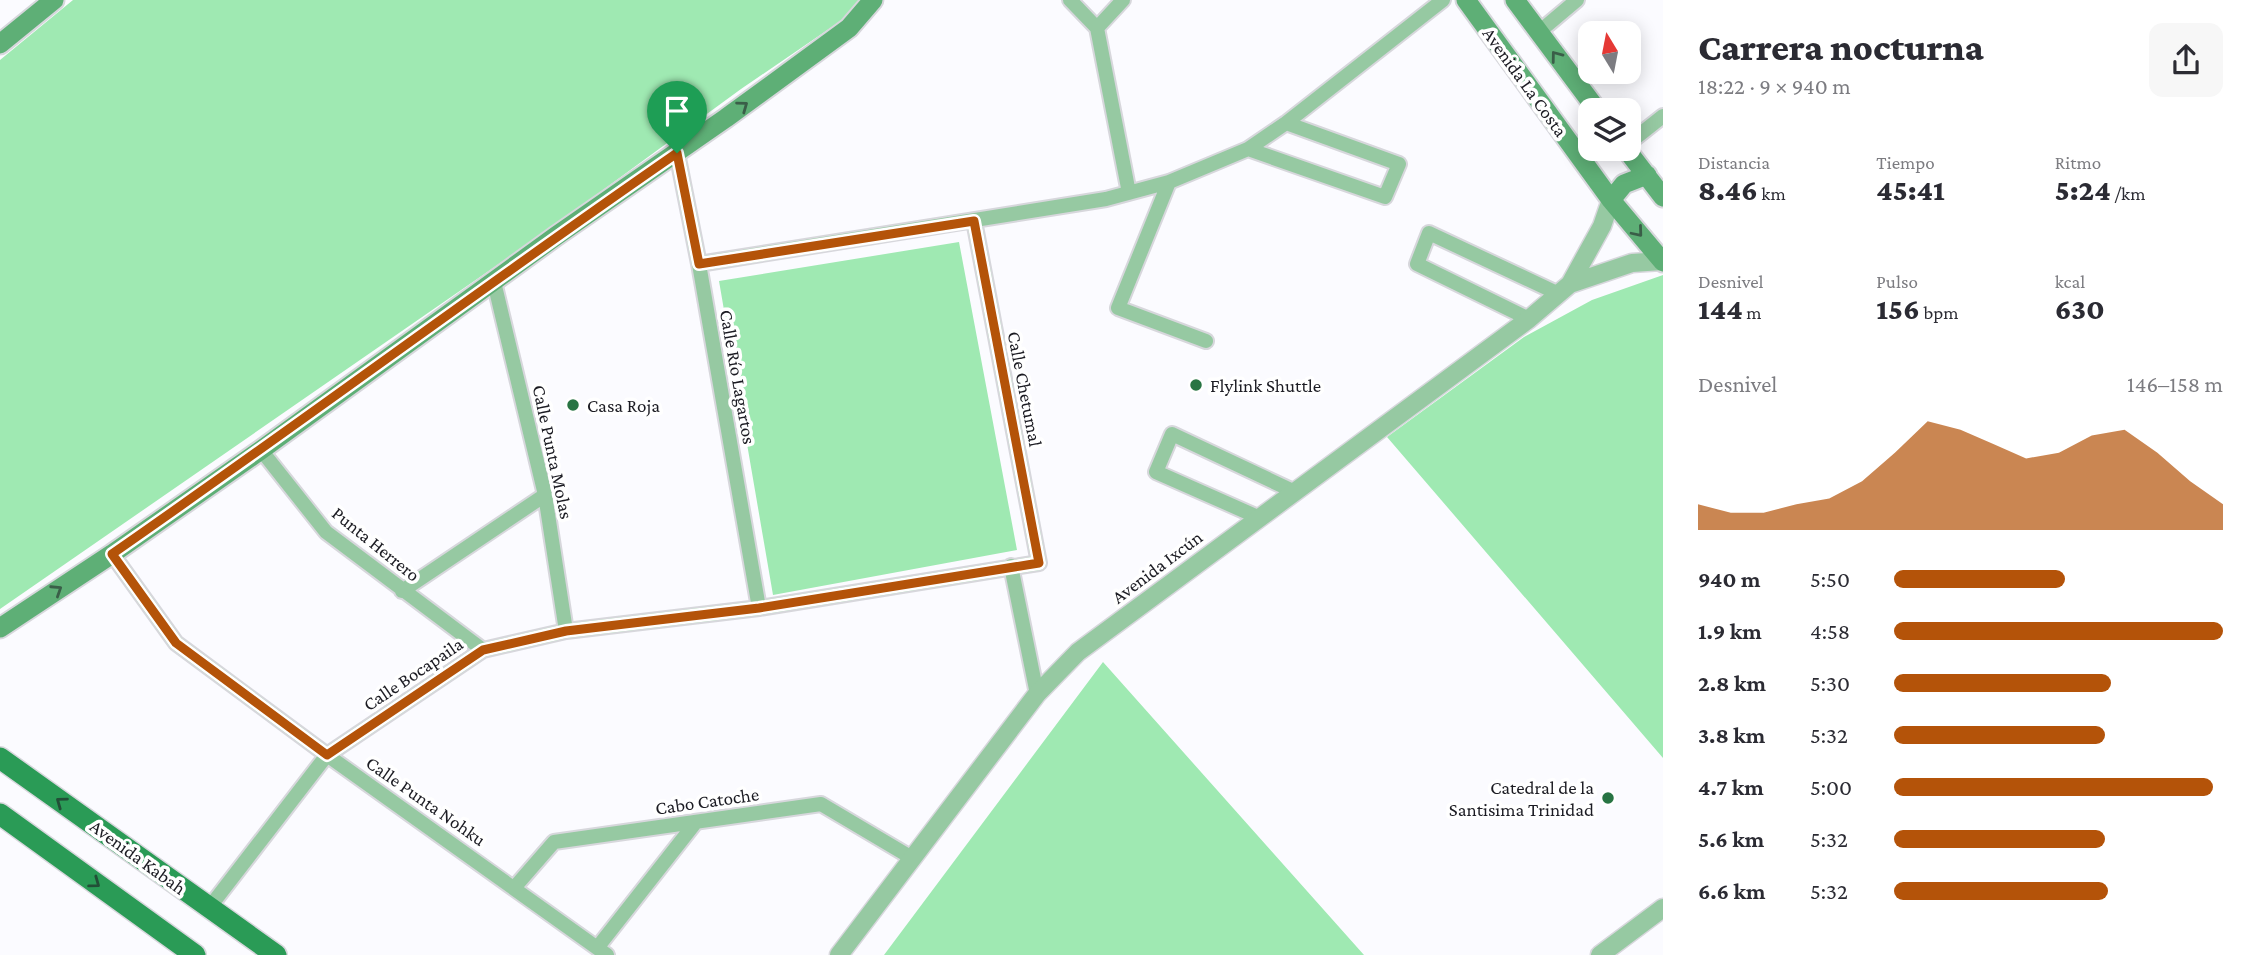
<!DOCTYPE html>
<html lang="es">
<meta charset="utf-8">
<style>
body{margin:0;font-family:"Crimson Pro",serif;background:#f7f7f7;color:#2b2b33;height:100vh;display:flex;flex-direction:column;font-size:26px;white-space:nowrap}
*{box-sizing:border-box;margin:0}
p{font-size:23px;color:#7c7c81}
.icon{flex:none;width:38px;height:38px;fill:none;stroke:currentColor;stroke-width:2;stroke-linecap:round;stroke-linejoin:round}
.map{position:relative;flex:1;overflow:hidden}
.side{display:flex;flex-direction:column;background:#fff;width:595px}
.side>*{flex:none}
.needle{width:46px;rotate:350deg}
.controls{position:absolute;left:1578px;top:21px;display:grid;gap:14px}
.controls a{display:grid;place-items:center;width:63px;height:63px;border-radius:14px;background:#fff;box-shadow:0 4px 18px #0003;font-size:35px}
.pin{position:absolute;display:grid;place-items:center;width:60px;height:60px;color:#fff;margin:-72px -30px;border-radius:50% 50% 50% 0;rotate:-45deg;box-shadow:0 0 7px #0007}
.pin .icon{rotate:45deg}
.round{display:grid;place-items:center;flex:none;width:74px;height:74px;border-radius:14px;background:#f7f7f7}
.headline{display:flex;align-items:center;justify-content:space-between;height:119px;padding:0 35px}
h1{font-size:38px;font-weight:800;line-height:52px}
.figures{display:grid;grid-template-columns:repeat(3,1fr);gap:10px;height:119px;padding:7px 35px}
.figures div{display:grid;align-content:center}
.figures b{font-size:30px;font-weight:800}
.figures small{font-size:19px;font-weight:400}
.figures p{font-size:19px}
.chart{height:196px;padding:14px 35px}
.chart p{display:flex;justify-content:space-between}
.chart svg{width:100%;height:126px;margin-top:7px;fill:#b45309;opacity:.7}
ul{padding:0 35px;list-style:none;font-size:23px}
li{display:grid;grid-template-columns:112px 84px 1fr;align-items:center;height:52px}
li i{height:18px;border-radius:9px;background:#b45309}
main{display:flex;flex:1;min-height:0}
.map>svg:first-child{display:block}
.green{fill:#9fe9b2}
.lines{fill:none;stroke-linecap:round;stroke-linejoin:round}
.minor-casing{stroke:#d7d7dc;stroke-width:18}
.tertiary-casing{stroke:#d7d7dc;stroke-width:21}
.secondary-casing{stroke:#d7d7dc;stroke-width:23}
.primary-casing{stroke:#d7d7dc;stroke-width:24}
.minor{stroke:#96c9a2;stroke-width:14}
.tertiary{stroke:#96c9a2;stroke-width:18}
.secondary{stroke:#5eaf76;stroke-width:19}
.primary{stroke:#2a9b56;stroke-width:21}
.oneway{stroke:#3a5e48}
.oneway2{stroke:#224f37}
.route-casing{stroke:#fff;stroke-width:14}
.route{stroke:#b45309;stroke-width:9}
.poi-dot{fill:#287443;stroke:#fff;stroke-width:2.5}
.labels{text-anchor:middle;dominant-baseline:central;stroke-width:7;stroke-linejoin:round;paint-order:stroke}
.street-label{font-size:19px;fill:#1c1c23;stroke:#fff}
.poi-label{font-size:19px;fill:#1c1c23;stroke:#fff;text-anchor:start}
</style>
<main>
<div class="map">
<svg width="1663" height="955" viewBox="0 0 1663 955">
<rect width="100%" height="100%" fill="#fbfbff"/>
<!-- green -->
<path class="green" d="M 73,0 L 859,0 L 842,20 L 741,89 L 551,228 L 0,609 L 0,60 Z
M 959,242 L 1017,550 L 773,595 L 719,281 Z
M 1663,275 L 1663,758 L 1387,437 L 1524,337 L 1592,300 Z
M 1103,662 L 1364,955 L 884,955 Z"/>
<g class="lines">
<!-- minor casing -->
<g class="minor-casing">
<path id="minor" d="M 1070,0 L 1097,28 L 1129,193
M 1097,28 L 1123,0
M 1539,32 L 1577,0
M 1629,143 L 1663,116
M 1248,149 L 1385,197 L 1399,164 L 1286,123
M 677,153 L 699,264 L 759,608
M 1169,182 L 1118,308 L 1206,341
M 699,264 L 1106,199 L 1169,182 L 1248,149 L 1286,123 L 1443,0
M 494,282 L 545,495 L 566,631
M 1529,319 L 1417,264 L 1429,233 L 1559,294
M 261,450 L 326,532 L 483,650
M 1260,518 L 1156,472 L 1172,434 L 1293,491
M 112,554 L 176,643 L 327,755 L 607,955
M 1011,566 L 1037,694
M 402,591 L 545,495
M 514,888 L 554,842 L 821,804 L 912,858
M 209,908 L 327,755 L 483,650 L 566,631 L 759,608 L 1039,563 L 974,221
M 597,948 L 696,822"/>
</g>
<!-- tertiary casing -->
<g class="tertiary-casing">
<path id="tertiary" d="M 1570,284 L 1632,263 L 1662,261
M 839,955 L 1037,694 L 1078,652 L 1529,319 L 1570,284 L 1602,226 L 1611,200
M 1600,955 L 1663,908"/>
</g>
<!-- secondary casing -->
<g class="secondary-casing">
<path id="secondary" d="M 1466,0 L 1611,200 L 1663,262
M 1515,0 L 1597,110
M 0,44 L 54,0
M 1626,149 L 1663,197
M 1611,200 L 1624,184 L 1647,175
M 0,628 L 112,554 L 261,450 L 556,236 L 726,118 L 849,28 L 873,0"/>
</g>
<!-- primary casing -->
<g class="primary-casing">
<path id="primary" d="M 0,758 L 276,955
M 0,814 L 195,955"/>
</g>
<!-- minor -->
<use href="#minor" class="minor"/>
<!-- tertiary -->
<use href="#tertiary" class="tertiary"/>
<!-- secondary -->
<use href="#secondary" class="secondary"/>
<!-- primary -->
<use href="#primary" class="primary"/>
</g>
<!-- one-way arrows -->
<defs><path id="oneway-chevron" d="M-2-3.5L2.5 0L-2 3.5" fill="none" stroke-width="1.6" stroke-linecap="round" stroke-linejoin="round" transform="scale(1.75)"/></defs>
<g class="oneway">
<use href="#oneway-chevron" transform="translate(1556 56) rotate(-127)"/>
<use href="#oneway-chevron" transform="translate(743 106) rotate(-36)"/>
<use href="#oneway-chevron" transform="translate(1638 232) rotate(50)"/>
<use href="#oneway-chevron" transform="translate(57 590) rotate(-33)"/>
</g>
<g class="oneway2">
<use href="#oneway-chevron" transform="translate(61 802) rotate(-144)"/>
<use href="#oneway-chevron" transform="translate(95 883) rotate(36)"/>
</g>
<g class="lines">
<!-- route casing -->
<g class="route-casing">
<path id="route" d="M 677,153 L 699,264 L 974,221 L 1039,563 L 759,608 L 566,631 L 483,650 L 327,755 L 176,643 L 112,554 C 302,422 487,284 677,153 Z"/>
</g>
<!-- route -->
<use href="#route" class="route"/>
</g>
<!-- markers -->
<g class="poi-dot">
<circle cx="1196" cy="385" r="7"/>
<circle cx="573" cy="405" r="7"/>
<circle cx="1608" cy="798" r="7"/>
</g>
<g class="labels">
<!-- street labels -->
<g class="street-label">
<text transform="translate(1525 82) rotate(54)">Avenida La Costa</text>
<text transform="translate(738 377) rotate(80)">Calle Río Lagartos</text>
<text transform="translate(1025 389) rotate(79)">Calle Chetumal</text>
<text transform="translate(553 452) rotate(78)">Calle Punta Molas</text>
<text transform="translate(376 544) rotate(39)">Punta Herrero</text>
<text transform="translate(1157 567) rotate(-37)">Avenida Ixcún</text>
<text transform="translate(413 674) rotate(-34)">Calle Bocapaila</text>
<text transform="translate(426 801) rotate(35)">Calle Punta Nohku</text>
<text transform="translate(707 801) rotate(-8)">Cabo Catoche</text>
<text transform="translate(138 857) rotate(36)">Avenida Kabah</text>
</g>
<!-- poi labels -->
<g class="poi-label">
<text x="1210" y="385">Flylink Shuttle</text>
<text x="587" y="405">Casa Roja</text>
<text x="1594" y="787" text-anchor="end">Catedral de la<tspan x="1594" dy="22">Santisima Trinidad</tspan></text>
</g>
</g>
</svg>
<div class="controls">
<a><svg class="needle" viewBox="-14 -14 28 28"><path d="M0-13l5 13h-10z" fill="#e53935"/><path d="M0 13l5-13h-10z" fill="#7c7c81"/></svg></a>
<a><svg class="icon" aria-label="layers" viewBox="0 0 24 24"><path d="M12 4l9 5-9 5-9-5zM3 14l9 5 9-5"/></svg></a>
</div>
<div class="pin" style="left:677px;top:153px;background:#1e9e55"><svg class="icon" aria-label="arrive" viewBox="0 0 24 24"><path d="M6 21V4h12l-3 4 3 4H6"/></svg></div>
</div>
<section class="side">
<div class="headline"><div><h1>Carrera nocturna</h1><p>18:22 · 9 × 940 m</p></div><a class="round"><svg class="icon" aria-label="share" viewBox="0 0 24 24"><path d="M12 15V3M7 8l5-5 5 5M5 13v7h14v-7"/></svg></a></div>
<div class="figures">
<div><p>Distancia</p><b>8.46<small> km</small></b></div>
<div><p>Tiempo</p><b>45:41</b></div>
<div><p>Ritmo</p><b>5:24<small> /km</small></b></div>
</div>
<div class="figures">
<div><p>Desnivel</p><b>144<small> m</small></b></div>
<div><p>Pulso</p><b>156<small> bpm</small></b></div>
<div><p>kcal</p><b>630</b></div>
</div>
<div class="chart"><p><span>Desnivel</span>146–158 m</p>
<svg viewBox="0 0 160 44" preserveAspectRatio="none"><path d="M0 44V35L10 38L20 38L30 35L40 33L50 27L60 17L70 6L80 9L90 14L100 19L110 17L120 11L130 9L140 17L150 27L160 35V44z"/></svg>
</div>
<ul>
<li><b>940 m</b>5:50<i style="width:52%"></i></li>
<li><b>1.9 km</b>4:58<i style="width:100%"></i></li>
<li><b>2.8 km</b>5:30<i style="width:66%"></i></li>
<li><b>3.8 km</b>5:32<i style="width:64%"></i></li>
<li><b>4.7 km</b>5:00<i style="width:97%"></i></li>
<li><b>5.6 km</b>5:32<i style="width:64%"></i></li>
<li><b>6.6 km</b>5:32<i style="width:65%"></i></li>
</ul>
</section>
</main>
